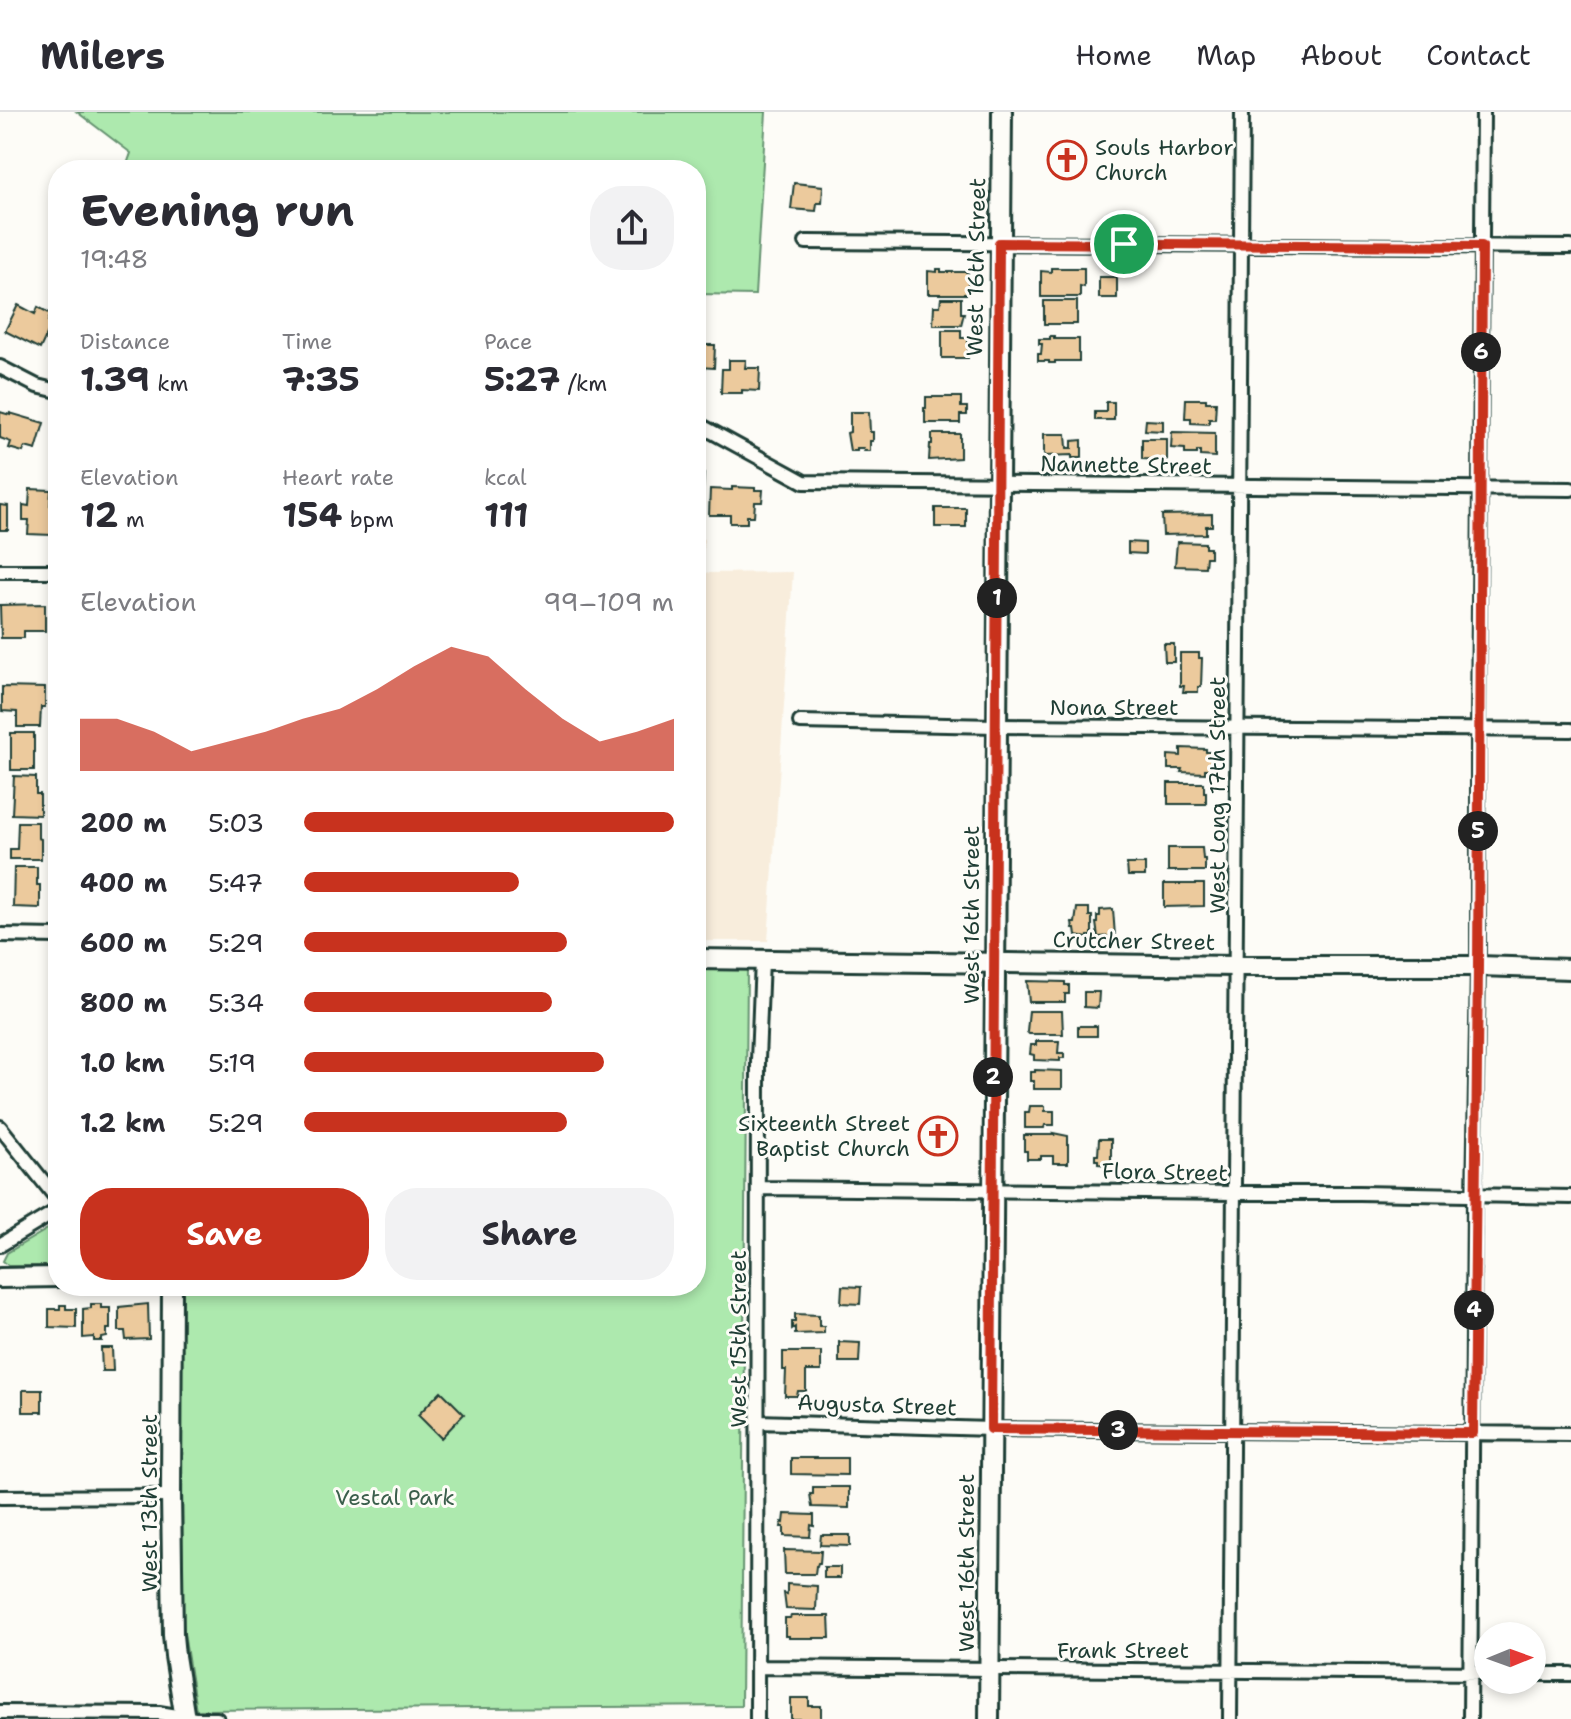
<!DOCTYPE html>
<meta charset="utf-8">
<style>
body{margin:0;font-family:"Shantell Sans",sans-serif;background:#f2f2f3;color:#2b2b33;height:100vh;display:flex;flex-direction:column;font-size:30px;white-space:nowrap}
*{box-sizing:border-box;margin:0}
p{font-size:26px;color:#7c7c81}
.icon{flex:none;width:44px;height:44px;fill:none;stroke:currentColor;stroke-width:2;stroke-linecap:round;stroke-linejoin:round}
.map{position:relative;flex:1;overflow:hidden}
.sheet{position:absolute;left:48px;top:48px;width:658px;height:1136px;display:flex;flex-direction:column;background:#fff;border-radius:32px;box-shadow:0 4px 12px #0003}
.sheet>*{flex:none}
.needle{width:52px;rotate:89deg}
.tools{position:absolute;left:1474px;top:1510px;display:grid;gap:16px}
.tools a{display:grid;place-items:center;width:72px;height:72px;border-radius:50%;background:#fff;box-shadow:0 4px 12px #0003;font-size:40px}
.pin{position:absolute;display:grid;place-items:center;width:68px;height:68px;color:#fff;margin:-34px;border:4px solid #fff;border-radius:50%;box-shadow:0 2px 8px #0007}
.km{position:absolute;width:40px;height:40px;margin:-20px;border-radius:50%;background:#222;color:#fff;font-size:22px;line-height:40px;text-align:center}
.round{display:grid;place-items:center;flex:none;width:84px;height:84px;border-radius:32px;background:#f2f2f3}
.headline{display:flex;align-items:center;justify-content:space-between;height:136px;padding:0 32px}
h1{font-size:44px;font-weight:700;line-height:60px}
.metrics{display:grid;grid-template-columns:repeat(3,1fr);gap:12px;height:136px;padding:8px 32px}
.metrics div{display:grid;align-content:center}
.metrics b{font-size:34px;font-weight:700}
.metrics small{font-size:22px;font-weight:400}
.metrics p{font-size:22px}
.chart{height:224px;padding:16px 32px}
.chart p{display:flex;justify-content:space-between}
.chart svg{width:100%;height:144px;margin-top:8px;fill:#c8321e;opacity:.7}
.action{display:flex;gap:16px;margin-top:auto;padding:16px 32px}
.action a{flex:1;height:92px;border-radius:32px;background:#c8321e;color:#fff;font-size:32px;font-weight:700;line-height:92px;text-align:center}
.action a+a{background:#f2f2f3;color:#2b2b33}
ul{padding:0 32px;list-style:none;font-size:26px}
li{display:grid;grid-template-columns:128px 96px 1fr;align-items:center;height:60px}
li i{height:20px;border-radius:10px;background:#c8321e}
header{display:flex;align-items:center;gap:48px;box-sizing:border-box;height:112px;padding:0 40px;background:#fff;border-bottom:2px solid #e1e1e2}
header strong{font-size:38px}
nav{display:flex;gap:44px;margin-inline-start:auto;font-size:28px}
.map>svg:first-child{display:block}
.built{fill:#f8eddc}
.green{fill:#ade9ae;stroke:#669371;stroke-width:2}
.building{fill:#ecca9d;stroke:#1f3d34;stroke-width:2}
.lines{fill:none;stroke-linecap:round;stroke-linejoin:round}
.street-casing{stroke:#1f3d34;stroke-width:18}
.secondary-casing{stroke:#1f3d34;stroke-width:24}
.street{stroke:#fdfcf7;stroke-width:12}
.secondary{stroke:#fdfcf7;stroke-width:18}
.route-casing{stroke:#fff;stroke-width:16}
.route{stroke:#c8321e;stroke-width:10}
.labels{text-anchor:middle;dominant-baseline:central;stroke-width:6;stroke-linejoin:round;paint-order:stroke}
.poi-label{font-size:22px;fill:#1f3d34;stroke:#fdfcf7;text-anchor:start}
.street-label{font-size:22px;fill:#1f3d34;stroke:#fdfcf7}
.park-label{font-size:22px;fill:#3b5f4c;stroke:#fdfcf7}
</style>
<header>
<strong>Milers</strong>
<nav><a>Home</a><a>Map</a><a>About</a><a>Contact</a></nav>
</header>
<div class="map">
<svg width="1571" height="1607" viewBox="0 0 1571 1607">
<rect width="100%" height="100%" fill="#fdfcf7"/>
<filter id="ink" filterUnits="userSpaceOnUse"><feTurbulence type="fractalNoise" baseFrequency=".0125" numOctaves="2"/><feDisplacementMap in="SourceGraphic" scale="16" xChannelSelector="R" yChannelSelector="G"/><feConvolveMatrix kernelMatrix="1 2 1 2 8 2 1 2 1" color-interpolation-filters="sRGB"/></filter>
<g filter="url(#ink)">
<!-- built -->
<path class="built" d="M 696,426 L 704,427 L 702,461 L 793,460 L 768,829 L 696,829 Z"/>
<!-- green -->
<path class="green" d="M 77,0 L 766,0 L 755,183 L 696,182 L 696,58 L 125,58 L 131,41 Z
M 696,855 L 747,856 L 741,1594 L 196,1598 L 183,1515 L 181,1174 L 696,1174 Z
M 58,1111 L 58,1154 L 9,1154 L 3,1149 L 7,1141 Z"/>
<!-- building -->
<path class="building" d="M 794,71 L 823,74 L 822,91 L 817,91 L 816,99 L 791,97 Z
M 1051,156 L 1084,156 L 1084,175 L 1080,174 L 1080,185 L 1041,185 L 1041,159 L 1051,160 Z
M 937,157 L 941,157 L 941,160 L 968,160 L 968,182 L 928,182 L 928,159 L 937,160 Z
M 1099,165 L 1117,165 L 1117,186 L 1099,186 Z
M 941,186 L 961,186 L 961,201 L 964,201 L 961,213 L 933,213 L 934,194 L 940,194 Z
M 1044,189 L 1077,189 L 1077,212 L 1044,212 Z
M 18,193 L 35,202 L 38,195 L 51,202 L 48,209 L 52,211 L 40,237 L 5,219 Z
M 942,218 L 961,218 L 961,226 L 968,226 L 968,246 L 942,246 Z
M 1050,224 L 1054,224 L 1054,227 L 1079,227 L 1079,249 L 1055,249 L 1055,251 L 1049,251 L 1049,249 L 1038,249 L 1038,242 L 1041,242 L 1042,232 L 1039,232 L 1039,227 L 1050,227 Z
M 696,233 L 715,233 L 714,256 L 699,255 L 699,258 L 696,257 Z
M 729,248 L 746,248 L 745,256 L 760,256 L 759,279 L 742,278 L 742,281 L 721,281 L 722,257 L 729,257 Z
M 926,285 L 961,285 L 961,295 L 967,295 L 967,303 L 960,303 L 960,311 L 925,311 L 925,299 L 924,299 L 924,296 L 926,296 Z
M 1186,287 L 1206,287 L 1206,290 L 1216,290 L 1215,307 L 1209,307 L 1209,312 L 1191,311 L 1191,306 L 1185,306 Z
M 1106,290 L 1114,290 L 1114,308 L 1095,308 L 1095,300 L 1106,300 Z
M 0,300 L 10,303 L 10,301 L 44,311 L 36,338 L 25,335 L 23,340 L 9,336 L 11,330 L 0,326 Z
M 850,300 L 869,300 L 870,320 L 873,320 L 873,329 L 870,329 L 870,339 L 864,339 L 863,336 L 857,336 L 857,339 L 850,339 L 847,321 L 850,320 Z
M 1146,308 L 1163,309 L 1163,319 L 1145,318 Z
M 1172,320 L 1215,321 L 1215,345 L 1200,344 L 1200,339 L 1197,339 L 1197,342 L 1185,342 L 1185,337 L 1171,336 Z
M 932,322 L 960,322 L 960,346 L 929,348 L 930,332 L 932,332 Z
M 1044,322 L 1066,322 L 1067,336 L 1072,336 L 1072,329 L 1082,328 L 1082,346 L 1072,346 L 1072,343 L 1044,344 Z
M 1142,327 L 1167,327 L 1167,348 L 1142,347 Z
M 696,361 L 704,362 L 702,394 L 696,393 Z
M 732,375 L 755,376 L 755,378 L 763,378 L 762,390 L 755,390 L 754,404 L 747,404 L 747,411 L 730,411 L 730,403 L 709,403 L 710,377 L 732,378 Z
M 30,377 L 51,378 L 50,393 L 53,393 L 52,423 L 28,422 L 29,408 L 23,408 L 23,393 L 29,394 Z
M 0,393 L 8,394 L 8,418 L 0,418 Z
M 935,396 L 966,396 L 966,415 L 935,415 Z
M 1212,402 L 1212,414 L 1206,414 L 1206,422 L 1163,423 L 1162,403 Z
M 1128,430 L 1145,431 L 1145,442 L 1128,441 Z
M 1177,430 L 1205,431 L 1205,436 L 1210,436 L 1210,445 L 1206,445 L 1205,455 L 1175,454 Z
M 45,492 L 45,519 L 24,519 L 24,526 L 1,526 L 0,493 Z
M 1164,532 L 1174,532 L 1174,550 L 1165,550 Z
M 1180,541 L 1199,541 L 1199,546 L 1202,546 L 1201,575 L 1198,575 L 1198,580 L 1183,580 L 1184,574 L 1180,574 Z
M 2,575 L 45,576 L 45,595 L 41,595 L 40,615 L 17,615 L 17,600 L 2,599 Z
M 11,621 L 34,621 L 34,658 L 11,658 Z
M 1181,636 L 1206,637 L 1206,640 L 1211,640 L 1211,657 L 1205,657 L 1205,661 L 1181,660 L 1182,657 L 1168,657 L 1168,643 L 1181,644 Z
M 14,664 L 36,665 L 36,682 L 40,682 L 40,703 L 12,702 Z
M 1168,671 L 1204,671 L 1204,680 L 1206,680 L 1206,692 L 1168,692 Z
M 18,710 L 38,710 L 38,726 L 41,727 L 41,747 L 10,747 L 10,737 L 17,737 Z
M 1168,736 L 1202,736 L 1203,747 L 1205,747 L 1205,759 L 1168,759 Z
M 1127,752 L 1145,752 L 1145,764 L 1128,764 Z
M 14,755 L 37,755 L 37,773 L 40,773 L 40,796 L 13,795 Z
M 1164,772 L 1204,772 L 1204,794 L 1164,795 Z
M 1077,796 L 1089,796 L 1089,804 L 1092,804 L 1092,824 L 1088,824 L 1088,826 L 1076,824 L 1075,817 L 1073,817 L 1072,811 L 1075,811 Z
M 1113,797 L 1115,824 L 1098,825 L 1096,811 L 1097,811 L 1097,804 L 1100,804 L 1100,798 Z
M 1027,869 L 1065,870 L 1065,873 L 1069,873 L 1069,882 L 1065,882 L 1065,890 L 1029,890 Z
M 1084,880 L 1099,880 L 1098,896 L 1084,895 Z
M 1029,899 L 1062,899 L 1063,922 L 1029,922 L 1027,920 Z
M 1078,914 L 1097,914 L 1097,924 L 1078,924 Z
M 1036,929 L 1059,929 L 1058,941 L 1064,941 L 1064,946 L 1060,946 L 1060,949 L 1034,948 L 1034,943 L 1030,942 L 1031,933 L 1036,933 Z
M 1035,958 L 1062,959 L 1062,977 L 1034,977 L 1034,969 L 1030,969 L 1030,960 L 1035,960 Z
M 1030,994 L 1045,994 L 1045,999 L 1054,999 L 1054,1013 L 1045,1013 L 1044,1016 L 1025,1016 L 1025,1000 L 1029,1000 Z
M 1053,1021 L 1068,1024 L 1068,1051 L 1053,1051 L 1053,1044 L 1041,1044 L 1041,1047 L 1027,1047 L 1027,1039 L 1024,1039 L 1024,1023 L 1054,1023 Z
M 1099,1027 L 1111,1027 L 1111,1053 L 1098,1052 L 1098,1048 L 1095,1048 L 1095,1043 L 1098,1043 Z
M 842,1174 L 861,1175 L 860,1192 L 841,1191 Z
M 91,1192 L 101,1192 L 101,1196 L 110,1196 L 110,1217 L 107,1217 L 107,1225 L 102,1226 L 102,1229 L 94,1229 L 94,1225 L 83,1226 L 83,1197 L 91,1196 Z
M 148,1192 L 149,1227 L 126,1228 L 125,1219 L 119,1219 L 119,1195 Z
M 60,1193 L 66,1193 L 66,1197 L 76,1197 L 76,1216 L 49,1215 L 49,1197 L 60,1197 Z
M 795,1202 L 819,1203 L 819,1214 L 824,1214 L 824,1221 L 795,1222 L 795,1215 L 792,1217 L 792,1210 L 795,1210 Z
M 839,1230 L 860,1231 L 859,1250 L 839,1250 Z
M 101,1236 L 112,1236 L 113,1259 L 102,1259 Z
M 783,1240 L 821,1240 L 821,1259 L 806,1259 L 806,1279 L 798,1279 L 797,1284 L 785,1284 L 786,1258 L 783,1258 Z
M 23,1278 L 42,1278 L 42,1300 L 23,1300 Z
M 441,1279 L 464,1302 L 441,1326 L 418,1303 Z
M 791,1346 L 847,1346 L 847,1363 L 791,1362 Z
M 813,1375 L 849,1375 L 849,1396 L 812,1395 L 810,1382 L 813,1382 Z
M 785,1402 L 814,1403 L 814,1414 L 811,1413 L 810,1425 L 784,1424 L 784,1415 L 781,1415 L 782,1410 L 784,1411 Z
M 821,1423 L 850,1423 L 850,1434 L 820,1433 Z
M 784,1438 L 821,1439 L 820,1451 L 818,1451 L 817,1454 L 816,1454 L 815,1462 L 785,1462 Z
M 824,1455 L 840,1455 L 840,1466 L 824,1466 Z
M 787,1472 L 817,1474 L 816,1498 L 786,1497 L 784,1481 L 787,1482 Z
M 791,1504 L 829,1504 L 830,1526 L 789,1526 L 789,1524 L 785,1524 L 785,1506 L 790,1506 Z
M 791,1586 L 809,1586 L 809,1594 L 821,1594 L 821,1607 L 791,1607 Z"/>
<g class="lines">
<!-- street casing -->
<g class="street-casing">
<path id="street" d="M 806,130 L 1571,135
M 0,255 L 37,274 L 58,279
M 696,311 L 804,370 L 1571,377
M 0,459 L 58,459
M 800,610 L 996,614 L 1571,618
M 0,823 L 58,824
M 0,1015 L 58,1088
M 759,1076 L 1234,1081 L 1359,1081 L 1571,1085
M 0,1133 L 58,1098
M 758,1310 L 991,1317 L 1571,1322
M 0,1385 L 171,1384
M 757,1555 L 1488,1561
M 1532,1562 L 1571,1562
M 0,1600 L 159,1601 L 195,1607 L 217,1607
M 757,1607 L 758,948 L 762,848
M 1230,1607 L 1242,0
M 1470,1607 L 1474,1084 L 1478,854 L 1478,617 L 1483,0"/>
</g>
<!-- secondary casing -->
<g class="secondary-casing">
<path id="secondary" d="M 696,847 L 1236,854 L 1478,854 L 1571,857
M 0,1166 L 58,1165
M 172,1174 L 171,1384 L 173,1523 L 175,1544 L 185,1607
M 989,1607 L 1002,0"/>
</g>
<!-- street -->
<use href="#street" class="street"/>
<!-- secondary -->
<use href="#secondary" class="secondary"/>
</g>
</g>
<g class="lines" filter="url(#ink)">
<!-- route casing -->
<g class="route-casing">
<path id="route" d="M 999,131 L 1482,134 L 1478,854 L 1473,1321 L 991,1317 Z"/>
</g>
<!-- route -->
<use href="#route" class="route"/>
</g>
<!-- icons -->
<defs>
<g id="church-ring" transform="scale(2)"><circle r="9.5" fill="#fdfcf7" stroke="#c8321e" stroke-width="1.5"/><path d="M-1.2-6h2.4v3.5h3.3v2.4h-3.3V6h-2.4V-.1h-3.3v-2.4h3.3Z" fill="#c8321e"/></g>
</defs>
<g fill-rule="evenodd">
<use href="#church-ring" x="1067" y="48"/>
<use href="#church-ring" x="938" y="1024"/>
</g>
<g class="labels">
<!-- poi labels -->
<g class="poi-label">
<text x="1095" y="35">Souls Harbor<tspan x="1095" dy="25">Church</tspan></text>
<text x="910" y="1011" text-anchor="end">Sixteenth Street<tspan x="910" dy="25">Baptist Church</tspan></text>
</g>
<!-- street labels -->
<g class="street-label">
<text transform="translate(976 155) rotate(-89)">West 16th Street</text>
<text transform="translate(1126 353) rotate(1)">Nannette Street</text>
<text x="1114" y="595">Nona Street</text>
<text transform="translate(1217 683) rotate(-90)">West Long 17th Street</text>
<text transform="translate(971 803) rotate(-90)">West 16th Street</text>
<text transform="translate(1134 829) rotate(1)">Crutcher Street</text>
<text transform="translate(1165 1060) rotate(1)">Flora Street</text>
<text transform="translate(738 1227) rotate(-90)">West 15th Street</text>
<text transform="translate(877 1293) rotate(2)">Augusta Street</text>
<text transform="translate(149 1391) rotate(-90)">West 13th Street</text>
<text transform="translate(966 1451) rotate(-90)">West 16th Street</text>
<text x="1123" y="1538">Frank Street</text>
</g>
<!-- park labels -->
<g class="park-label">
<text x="395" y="1385">Vestal Park</text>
</g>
</g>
</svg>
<div class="tools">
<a><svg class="needle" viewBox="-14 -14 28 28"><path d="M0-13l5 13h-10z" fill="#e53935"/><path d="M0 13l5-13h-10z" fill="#7c7c81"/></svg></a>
</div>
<div class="pin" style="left:1124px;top:132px;background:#1e9e55"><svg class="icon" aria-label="arrive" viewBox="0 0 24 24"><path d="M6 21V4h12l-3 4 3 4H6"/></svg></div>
<b class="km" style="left:997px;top:486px">1</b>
<b class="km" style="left:993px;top:965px">2</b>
<b class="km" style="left:1118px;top:1318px">3</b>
<b class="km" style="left:1474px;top:1198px">4</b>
<b class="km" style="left:1478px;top:719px">5</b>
<b class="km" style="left:1481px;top:240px">6</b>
<section class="sheet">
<div class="headline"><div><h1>Evening run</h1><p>19:48</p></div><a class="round"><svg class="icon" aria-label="share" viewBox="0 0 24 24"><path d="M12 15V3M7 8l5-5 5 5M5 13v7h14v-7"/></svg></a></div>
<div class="metrics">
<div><p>Distance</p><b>1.39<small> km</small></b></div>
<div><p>Time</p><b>7:35</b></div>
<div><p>Pace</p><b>5:27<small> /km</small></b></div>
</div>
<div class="metrics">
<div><p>Elevation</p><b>12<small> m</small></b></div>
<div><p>Heart rate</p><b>154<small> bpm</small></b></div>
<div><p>kcal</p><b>111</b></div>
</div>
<div class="chart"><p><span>Elevation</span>99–109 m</p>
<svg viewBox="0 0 160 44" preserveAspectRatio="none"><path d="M0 44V28L10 28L20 32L30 38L40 35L50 32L60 28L70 25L80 19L90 12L100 6L110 9L120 19L130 28L140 35L150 32L160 28V44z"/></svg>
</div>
<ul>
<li><b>200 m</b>5:03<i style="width:100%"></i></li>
<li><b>400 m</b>5:47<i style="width:58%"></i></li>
<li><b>600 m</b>5:29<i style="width:71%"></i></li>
<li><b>800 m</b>5:34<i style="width:67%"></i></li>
<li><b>1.0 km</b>5:19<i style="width:81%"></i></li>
<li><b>1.2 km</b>5:29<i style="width:71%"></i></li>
</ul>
<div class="action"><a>Save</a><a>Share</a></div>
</section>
</div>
